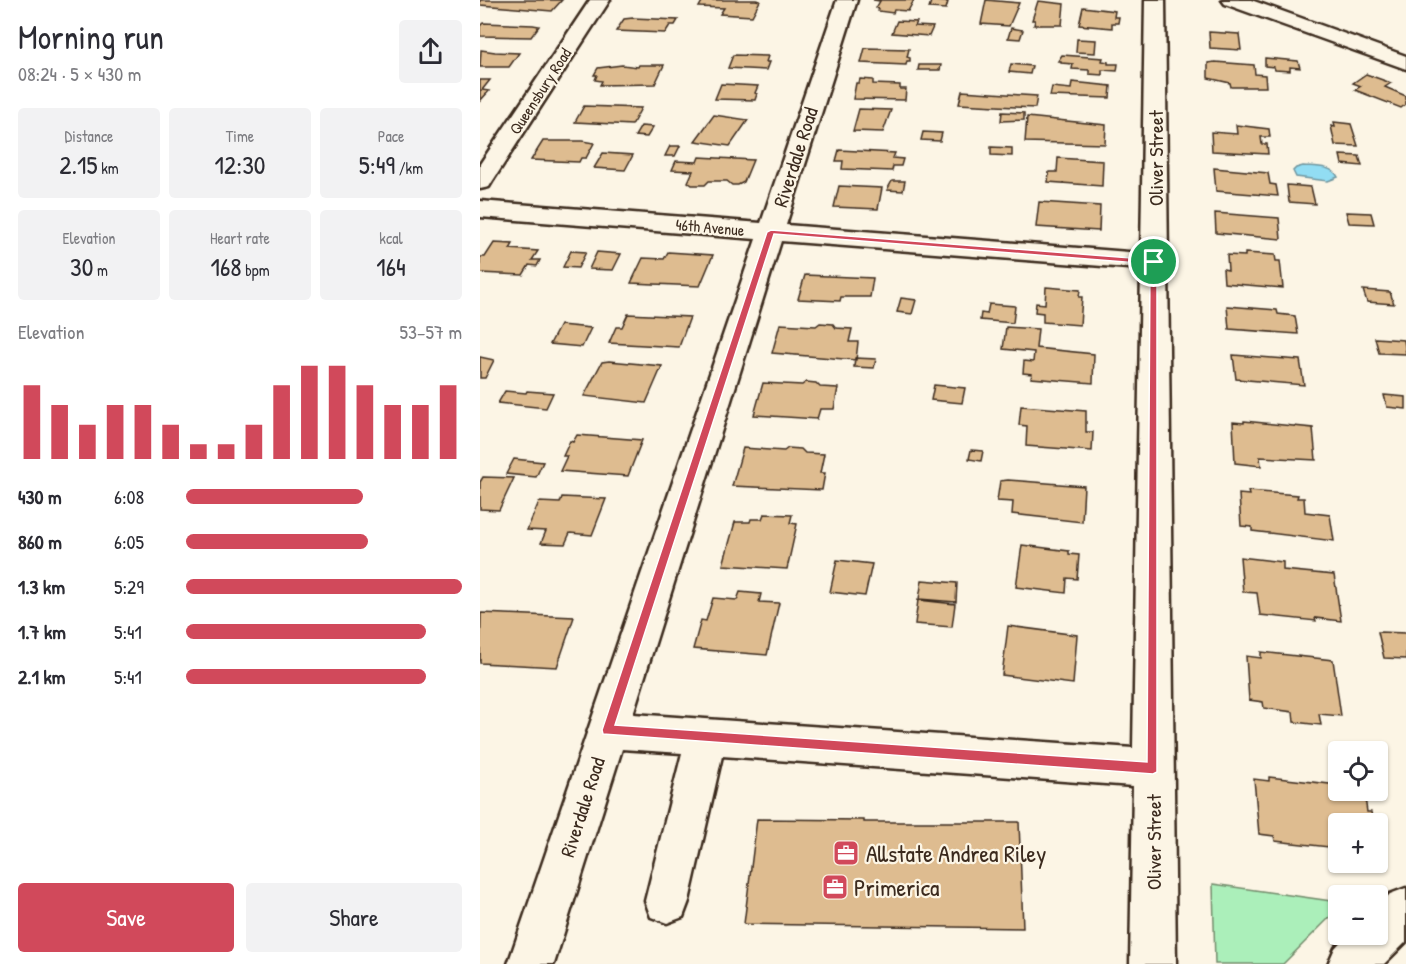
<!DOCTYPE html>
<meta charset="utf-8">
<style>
body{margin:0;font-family:"Patrick Hand",sans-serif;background:#f2f2f3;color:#2b2b33;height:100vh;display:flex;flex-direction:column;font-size:22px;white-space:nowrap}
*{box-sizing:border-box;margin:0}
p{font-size:20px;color:#7c7c81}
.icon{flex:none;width:33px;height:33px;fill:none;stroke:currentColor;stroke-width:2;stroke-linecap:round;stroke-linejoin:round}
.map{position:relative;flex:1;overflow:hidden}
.panel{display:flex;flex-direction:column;background:#fff;width:480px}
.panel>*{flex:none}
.buttons{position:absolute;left:848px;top:741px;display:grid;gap:12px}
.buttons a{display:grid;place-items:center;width:60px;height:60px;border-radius:6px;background:#fff;box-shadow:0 2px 4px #0004;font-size:30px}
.pin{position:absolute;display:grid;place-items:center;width:51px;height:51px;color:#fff;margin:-26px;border:3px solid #fff;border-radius:50%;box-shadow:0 2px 6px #0007}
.round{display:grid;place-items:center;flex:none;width:63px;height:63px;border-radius:6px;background:#f2f2f3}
.head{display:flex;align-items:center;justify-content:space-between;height:102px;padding:0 18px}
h1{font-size:33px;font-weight:600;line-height:45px}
.metrics{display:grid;grid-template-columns:repeat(3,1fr);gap:9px;height:102px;padding:6px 18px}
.metrics div{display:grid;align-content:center;border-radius:6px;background:#f2f2f3;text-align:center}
.metrics b{font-size:26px;font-weight:600}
.metrics small{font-size:16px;font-weight:400}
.metrics p{font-size:16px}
.chart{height:168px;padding:12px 18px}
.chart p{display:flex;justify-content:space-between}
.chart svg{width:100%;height:108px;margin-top:6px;stroke:#d1495b;stroke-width:6}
.button{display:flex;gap:12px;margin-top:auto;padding:12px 18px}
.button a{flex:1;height:69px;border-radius:6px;background:#d1495b;color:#fff;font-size:24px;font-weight:600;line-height:69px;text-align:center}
.button a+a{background:#f2f2f3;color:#2b2b33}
ul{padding:0 18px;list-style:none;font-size:20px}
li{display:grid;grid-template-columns:96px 72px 1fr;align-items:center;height:45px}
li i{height:15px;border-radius:8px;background:#d1495b}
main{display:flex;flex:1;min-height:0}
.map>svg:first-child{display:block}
.green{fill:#abefba;stroke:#738c6c;stroke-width:1.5}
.water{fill:#92ddf3;stroke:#6f959e;stroke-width:1.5}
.building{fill:#debc90;stroke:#3b2a1e;stroke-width:1.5}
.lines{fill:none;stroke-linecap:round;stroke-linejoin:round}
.minor-casing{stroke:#3b2a1e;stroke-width:5}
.minor{fill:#fcf5e5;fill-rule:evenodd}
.route{fill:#d1495b;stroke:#fff;stroke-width:1.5;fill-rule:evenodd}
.labels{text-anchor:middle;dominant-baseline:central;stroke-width:4.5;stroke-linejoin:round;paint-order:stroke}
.far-street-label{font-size:16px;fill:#3b2a1e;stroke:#fcf5e5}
.street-label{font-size:20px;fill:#3b2a1e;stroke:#fcf5e5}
.near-poi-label{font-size:24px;fill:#3b2a1e;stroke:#fcf5e5;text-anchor:start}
</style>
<main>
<section class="panel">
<div class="head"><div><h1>Morning run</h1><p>08:24 · 5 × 430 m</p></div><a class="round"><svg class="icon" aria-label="share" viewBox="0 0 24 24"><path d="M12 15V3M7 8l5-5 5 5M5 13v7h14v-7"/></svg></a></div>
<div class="metrics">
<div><p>Distance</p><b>2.15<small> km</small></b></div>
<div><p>Time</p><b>12:30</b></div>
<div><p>Pace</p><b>5:49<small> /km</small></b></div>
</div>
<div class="metrics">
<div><p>Elevation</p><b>30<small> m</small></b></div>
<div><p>Heart rate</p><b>168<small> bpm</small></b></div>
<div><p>kcal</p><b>164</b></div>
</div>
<div class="chart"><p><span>Elevation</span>53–57 m</p>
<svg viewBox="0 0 160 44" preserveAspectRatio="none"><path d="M5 44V14M15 44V22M25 44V30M35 44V22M45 44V22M55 44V30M65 44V38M75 44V38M85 44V30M95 44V14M105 44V6M115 44V6M125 44V14M135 44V22M145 44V22M155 44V14"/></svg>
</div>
<ul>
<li><b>430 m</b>6:08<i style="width:64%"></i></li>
<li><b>860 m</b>6:05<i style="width:66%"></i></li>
<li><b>1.3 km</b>5:29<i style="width:100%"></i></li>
<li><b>1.7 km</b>5:41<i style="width:87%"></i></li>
<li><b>2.1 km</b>5:41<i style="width:87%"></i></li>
</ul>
<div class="button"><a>Save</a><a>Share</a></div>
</section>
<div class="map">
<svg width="926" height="964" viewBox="0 0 926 964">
<rect width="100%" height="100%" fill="#fcf5e5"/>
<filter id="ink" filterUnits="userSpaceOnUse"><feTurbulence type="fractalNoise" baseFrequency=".0167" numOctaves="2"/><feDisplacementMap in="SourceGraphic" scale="12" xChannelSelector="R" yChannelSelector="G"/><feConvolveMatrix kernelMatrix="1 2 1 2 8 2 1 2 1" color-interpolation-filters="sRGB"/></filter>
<g filter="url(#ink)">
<!-- green -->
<path class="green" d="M 733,884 L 858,902 L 858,909 L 803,964 L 735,964 Z"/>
<!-- water -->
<path class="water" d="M 823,166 C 835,167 852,165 858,177 L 848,181 L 816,177 L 813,171 L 816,168 Z"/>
<!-- building -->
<path class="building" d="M 0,0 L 82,0 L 72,11 L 0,5 Z
M 223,0 L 276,0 L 280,1 L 272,16 L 240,14 L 244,8 L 219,7 Z
M 393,0 L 434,0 L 428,11 L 414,10 L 413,13 L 398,11 L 399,9 L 396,8 L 400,1 Z
M 506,0 L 539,3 L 529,26 L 501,24 Z
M 451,1 L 468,2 L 466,9 L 449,8 Z
M 558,1 L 584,4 L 582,25 L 554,25 L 555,20 L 552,20 Z
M 603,7 L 635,11 L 634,17 L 639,17 L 638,23 L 632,23 L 632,28 L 599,25 Z
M 153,18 L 198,20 L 195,25 L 190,25 L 185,33 L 136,31 L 144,19 Z
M 417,21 L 437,22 L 435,26 L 453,27 L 449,36 L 412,33 Z
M 3,23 L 53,25 L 59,26 L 51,37 L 0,36 L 0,26 Z
M 531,28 L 543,30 L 540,39 L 528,38 Z
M 729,32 L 759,34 L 761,50 L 730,48 Z
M 597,39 L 616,40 L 615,53 L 596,52 Z
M 385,48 L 429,49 L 427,57 L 430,58 L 430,61 L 427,61 L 426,65 L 381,63 Z
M 1,50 L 15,52 L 39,53 L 29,67 L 0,67 Z
M 253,55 L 288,56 L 286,62 L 289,62 L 286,70 L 248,68 Z
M 582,55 L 623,58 L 622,61 L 628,62 L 628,64 L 638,64 L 637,71 L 622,70 L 622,75 L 609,74 L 609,70 L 592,69 L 593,64 L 581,63 L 581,61 L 578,61 Z
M 785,58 L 818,61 L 820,68 L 810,67 L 810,71 L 795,70 L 794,67 L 785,66 Z
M 735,62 L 774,65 L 775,74 L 785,75 L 786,87 L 751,87 L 750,83 L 728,78 L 728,63 Z
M 531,64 L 552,66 L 550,74 L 529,72 Z
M 142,65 L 158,67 L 159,65 L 184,65 L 175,84 L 120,85 L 122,81 L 115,80 L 117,75 L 114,75 L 118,68 Z
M 439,65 L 461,65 L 460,70 L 438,70 Z
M 886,74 L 911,83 L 905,87 L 926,96 L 926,104 L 921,108 L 875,90 L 881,86 L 873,83 Z
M 380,79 L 393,80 L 393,84 L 420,85 L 420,89 L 426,89 L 425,100 L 373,99 L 376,83 L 379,83 Z
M 0,80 L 10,80 L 2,90 L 9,91 L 0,101 Z
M 592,82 L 631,86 L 630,98 L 570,96 L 572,87 L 591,89 Z
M 241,84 L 278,86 L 275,93 L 277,94 L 275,100 L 235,99 Z
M 482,91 L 557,96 L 555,108 L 479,104 Z
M 104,106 L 161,108 L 152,125 L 95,122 Z
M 379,109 L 411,110 L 403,132 L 373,131 Z
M 522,112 L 544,113 L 544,120 L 521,121 Z
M 234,115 L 268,120 L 250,146 L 215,141 Z
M 547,117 L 626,125 L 625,144 L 545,142 Z
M 854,122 L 871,124 L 878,146 L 855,145 L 851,126 L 855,127 Z
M 756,125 L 789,129 L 790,137 L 781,137 L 782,144 L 787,144 L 788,154 L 732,151 L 731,132 L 757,134 Z
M 161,126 L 173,127 L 167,137 L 155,136 Z
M 443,132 L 462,133 L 460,141 L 441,140 Z
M 63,141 L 102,141 L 114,143 L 106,158 L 101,158 L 99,162 L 51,160 Z
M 190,146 L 200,146 L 195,156 L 185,156 Z
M 511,147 L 532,148 L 532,156 L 511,155 Z
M 359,150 L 415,153 L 413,158 L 423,159 L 421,166 L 413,166 L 412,171 L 362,169 L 363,161 L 356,161 Z
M 123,153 L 153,155 L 145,170 L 114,168 Z
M 860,155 L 879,156 L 882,166 L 862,164 Z
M 219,157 L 273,160 L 264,182 L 258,185 L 252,185 L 247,181 L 229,181 L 225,185 L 212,185 L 208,182 L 213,171 L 192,170 L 196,161 L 217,162 Z
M 578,158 L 623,161 L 622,186 L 568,182 L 569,172 L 577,172 Z
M 734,168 L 788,173 L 790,184 L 796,185 L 798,196 L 736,191 Z
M 412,181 L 425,181 L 423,191 L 407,190 Z
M 807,185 L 831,187 L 835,204 L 809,202 Z
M 359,186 L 402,188 L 398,209 L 354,207 Z
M 559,202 L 620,206 L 619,231 L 556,227 Z
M 866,212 L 891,213 L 894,224 L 869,223 Z
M 735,213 L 799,218 L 801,239 L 736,233 Z
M 14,243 L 33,244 L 30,249 L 58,251 L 52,260 L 60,260 L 57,266 L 49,265 L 43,275 L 0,273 L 0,257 L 5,257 Z
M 91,251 L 106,252 L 98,268 L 83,267 Z
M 117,252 L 141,254 L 133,270 L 109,269 Z
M 188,252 L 233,255 L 220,286 L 151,283 L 163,258 L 184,259 Z
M 765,253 L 795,255 L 796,261 L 800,261 L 803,288 L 744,283 L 743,269 L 748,270 L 747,255 L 765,256 Z
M 325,275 L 393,278 L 390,297 L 361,297 L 360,301 L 318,299 Z
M 566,287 L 600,290 L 599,297 L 602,297 L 600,325 L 563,322 L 563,313 L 555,312 L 556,303 L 565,304 Z
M 883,290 L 910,292 L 914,304 L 887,302 Z
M 421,298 L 436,300 L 432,314 L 417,312 Z
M 509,304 L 535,306 L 533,323 L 500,320 L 501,313 L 507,314 Z
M 747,306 L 797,310 L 798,314 L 815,316 L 818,334 L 749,329 Z
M 148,314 L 210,317 L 199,347 L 129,343 L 136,327 L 142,327 Z
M 340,323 L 353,324 L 356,328 L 372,329 L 369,342 L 378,342 L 376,360 L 292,353 L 300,324 L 336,326 Z
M 80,325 L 111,328 L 102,347 L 70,344 Z
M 526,327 L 558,329 L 556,348 L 614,354 L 613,383 L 551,378 L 552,374 L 543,373 L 544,361 L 553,362 L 554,352 L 523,349 Z
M 895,338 L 924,340 L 926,354 L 899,353 Z
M 753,355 L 820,360 L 824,385 L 756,379 Z
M 0,357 L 14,360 L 5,378 L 0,378 Z
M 375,358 L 396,359 L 394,368 L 374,367 Z
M 129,361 L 182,366 L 166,403 L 104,396 L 122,362 Z
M 326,382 L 336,383 L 340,387 L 358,388 L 354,409 L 340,409 L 337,419 L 274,415 L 283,383 L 322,385 Z
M 454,385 L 485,388 L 482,403 L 451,400 Z
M 25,391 L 46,393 L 47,391 L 73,393 L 66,408 L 18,403 Z
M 904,395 L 926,397 L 926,409 L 907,407 Z
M 541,406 L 606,411 L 606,432 L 613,432 L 612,451 L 546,446 L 547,426 L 539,425 Z
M 764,421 L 833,428 L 836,460 L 780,457 L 781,466 L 755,463 L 753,422 L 764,423 Z
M 97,435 L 162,440 L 148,476 L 80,471 L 87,456 L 83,456 L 90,441 L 93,442 Z
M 263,448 L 304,451 L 308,448 L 321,449 L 325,453 L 344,454 L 340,473 L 345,473 L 342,490 L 252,486 Z
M 491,450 L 503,451 L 501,461 L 489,459 Z
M 34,459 L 63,462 L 56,477 L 26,474 Z
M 3,477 L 34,478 L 19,510 L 0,509 L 0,482 Z
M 528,480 L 604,486 L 602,522 L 532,514 L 533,502 L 517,501 L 520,481 Z
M 768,491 L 818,495 L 817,498 L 824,498 L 825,512 L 850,515 L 854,541 L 772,531 L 772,527 L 761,526 L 759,494 L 769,495 Z
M 82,497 L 126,499 L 112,535 L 90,533 L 85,544 L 61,543 L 66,531 L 47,530 L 59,502 L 80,503 Z
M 284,514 L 312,515 L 310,523 L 317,524 L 307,569 L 243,565 L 255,522 L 270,522 L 271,519 L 282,519 Z
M 542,545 L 589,551 L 589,554 L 599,555 L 597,579 L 587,578 L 586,593 L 536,587 Z
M 760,557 L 803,562 L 803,570 L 854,575 L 861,621 L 835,618 L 836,621 L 780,615 L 777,593 L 763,592 Z
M 357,560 L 392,564 L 385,596 L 350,592 Z
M 442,580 L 477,583 L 476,602 L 439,599 Z
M 260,592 L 281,594 L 279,602 L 299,603 L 287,655 L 213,649 L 221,620 L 226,621 L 233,598 L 257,600 Z
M 438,600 L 475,604 L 472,627 L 435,624 Z
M 1,613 L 94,617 L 77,667 L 0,663 Z
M 528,626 L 597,635 L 593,684 L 522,675 Z
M 898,632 L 926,633 L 926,659 L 904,658 Z
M 781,652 L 853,660 L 861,716 L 839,714 L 841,725 L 814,722 L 813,712 L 784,708 L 783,702 L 769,700 L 766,656 L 781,658 Z
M 789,777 L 858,785 L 858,790 L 884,790 L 887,812 L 891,812 L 893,824 L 858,824 L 858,848 L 795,841 L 794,836 L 779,834 L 774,779 L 789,781 Z
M 277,819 L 384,820 L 384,822 L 539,822 L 543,928 L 264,924 Z"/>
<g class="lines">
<!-- minor casing -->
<g class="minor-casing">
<path id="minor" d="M 110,0 L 130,0 L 12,182 L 9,187 L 0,189 L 0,164 Z
M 357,0 L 377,0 L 306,225 L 661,253 L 665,0 L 685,0 L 696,964 L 650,964 L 653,786 L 242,756 L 209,901 L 203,917 L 187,923 L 171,917 L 165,901 L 202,753 L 142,749 L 74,964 L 28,964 L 276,239 L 0,217 L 0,201 L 281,223 ZM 301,241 L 661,269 L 653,748 L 153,714 Z
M 742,0 L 771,0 L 926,56 L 926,69 L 745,4 Z
M 926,888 L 926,942 L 904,964 L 848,964 L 855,948 L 868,934 L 897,934 L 897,907 L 910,894 Z"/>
</g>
<!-- minor -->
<use href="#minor" class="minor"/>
</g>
</g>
<!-- route -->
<path class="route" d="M 291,230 L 677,260 L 677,772 L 673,774 L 123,734 L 122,730 L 287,232 ZM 294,234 L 670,264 L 667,762 L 135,725 Z"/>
<!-- icons -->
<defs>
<g id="office-square" transform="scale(1.35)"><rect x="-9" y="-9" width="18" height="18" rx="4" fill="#d1495b" stroke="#fcf5e5"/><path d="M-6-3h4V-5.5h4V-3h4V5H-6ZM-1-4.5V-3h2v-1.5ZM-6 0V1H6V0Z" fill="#fff"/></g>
</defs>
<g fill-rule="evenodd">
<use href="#office-square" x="366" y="853"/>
<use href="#office-square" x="355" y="887"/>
</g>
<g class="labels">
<!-- far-street labels -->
<g class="far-street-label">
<text transform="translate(60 91) rotate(-57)">Queensbury Road</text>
<text transform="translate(230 227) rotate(5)">46th Avenue</text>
</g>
<!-- street labels -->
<g class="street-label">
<text transform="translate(315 157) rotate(-72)">Riverdale Road</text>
<text transform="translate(675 158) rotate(-90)">Oliver Street</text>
<text transform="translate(102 807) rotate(-72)">Riverdale Road</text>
<text transform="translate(673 842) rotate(-90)">Oliver Street</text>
</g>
<!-- near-poi labels -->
<g class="near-poi-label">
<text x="386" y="853">Allstate Andrea Riley</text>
<text x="374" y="887">Primerica</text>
</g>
</g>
</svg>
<div class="buttons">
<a><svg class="icon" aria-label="locate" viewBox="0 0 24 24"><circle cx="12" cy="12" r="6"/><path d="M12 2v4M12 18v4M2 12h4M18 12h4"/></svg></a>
<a>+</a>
<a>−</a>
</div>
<div class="pin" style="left:674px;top:262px;background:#1e9e55"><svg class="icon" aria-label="arrive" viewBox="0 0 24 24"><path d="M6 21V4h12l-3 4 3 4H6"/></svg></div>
</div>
</main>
